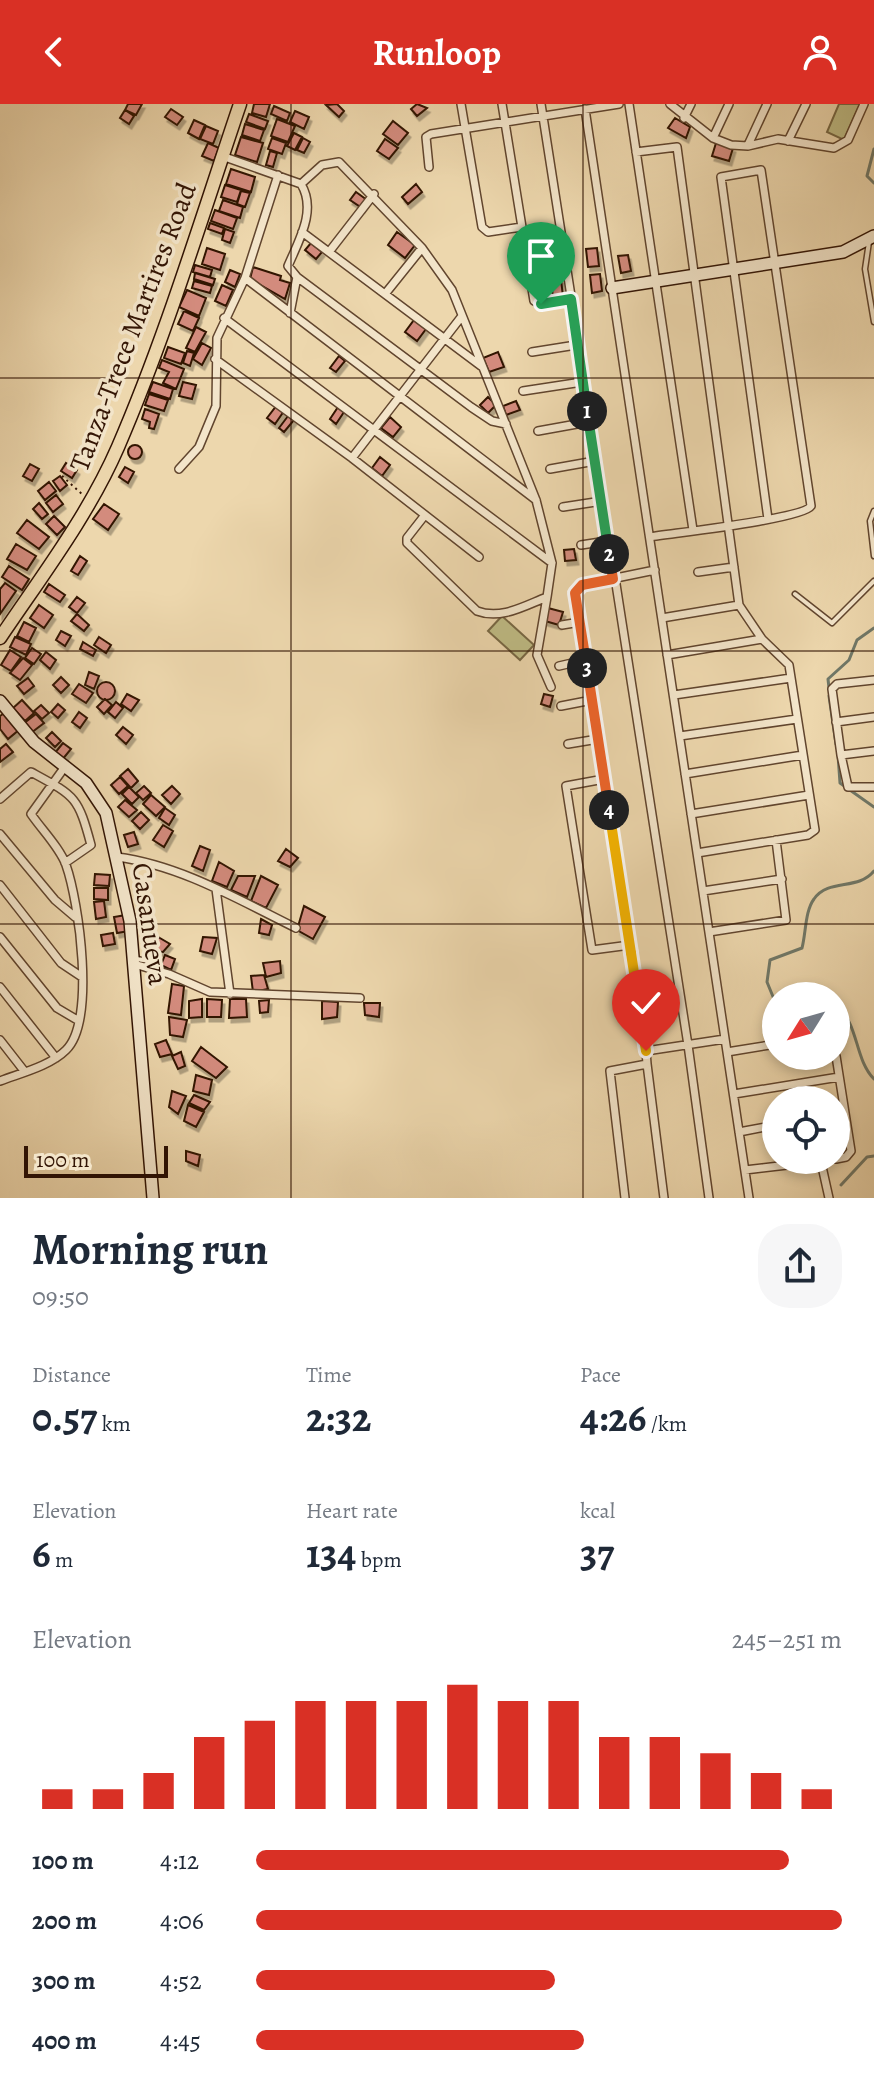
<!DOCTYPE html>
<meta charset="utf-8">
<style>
body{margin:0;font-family:Alegreya,serif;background:#f6f6f7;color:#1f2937;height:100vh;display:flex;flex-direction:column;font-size:30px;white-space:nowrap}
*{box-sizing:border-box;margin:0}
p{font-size:26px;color:#747a83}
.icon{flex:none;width:44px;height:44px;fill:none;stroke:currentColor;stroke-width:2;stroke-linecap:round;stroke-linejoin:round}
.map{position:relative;height:1094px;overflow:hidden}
.side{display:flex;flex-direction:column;background:#fff;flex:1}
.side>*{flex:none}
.needle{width:52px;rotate:233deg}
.tools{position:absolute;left:762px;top:878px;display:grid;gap:16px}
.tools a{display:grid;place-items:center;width:88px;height:88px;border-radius:50%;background:#fff;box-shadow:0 4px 12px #0003;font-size:40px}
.scale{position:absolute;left:24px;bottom:20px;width:144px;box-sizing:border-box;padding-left:8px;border:4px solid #321404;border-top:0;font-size:22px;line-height:28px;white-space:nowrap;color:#321404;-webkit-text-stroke:6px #f3e5ca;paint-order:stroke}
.pin{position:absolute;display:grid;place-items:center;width:68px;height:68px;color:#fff;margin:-82px -34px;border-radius:50% 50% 50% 0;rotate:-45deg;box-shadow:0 0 8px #0007}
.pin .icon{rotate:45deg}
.km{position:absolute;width:40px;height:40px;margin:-20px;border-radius:50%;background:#222;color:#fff;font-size:22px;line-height:40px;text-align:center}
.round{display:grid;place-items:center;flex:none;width:84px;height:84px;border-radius:32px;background:#f6f6f7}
.summary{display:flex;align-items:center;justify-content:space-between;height:136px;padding:0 32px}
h1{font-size:44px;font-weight:600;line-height:60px}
.stats{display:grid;grid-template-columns:repeat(3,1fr);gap:12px;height:136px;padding:8px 32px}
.stats div{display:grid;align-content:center}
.stats b{font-size:40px;font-weight:600}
.stats small{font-size:22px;font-weight:400}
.stats p{font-size:22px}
.chart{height:224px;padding:16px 32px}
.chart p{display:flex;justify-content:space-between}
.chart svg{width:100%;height:144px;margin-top:8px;stroke:#d93025;stroke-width:6}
ul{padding:0 32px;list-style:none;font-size:26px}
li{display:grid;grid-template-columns:128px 96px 1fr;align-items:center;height:60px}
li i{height:20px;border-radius:10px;background:#d93025}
header{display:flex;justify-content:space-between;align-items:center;height:104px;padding:0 32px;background:#d93025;color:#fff;font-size:36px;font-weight:600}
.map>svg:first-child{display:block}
.green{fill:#bfbc85;stroke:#786844;stroke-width:2}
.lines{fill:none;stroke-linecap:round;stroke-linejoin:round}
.stream{stroke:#707868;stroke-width:3}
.building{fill:#d38b7d;stroke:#321404;stroke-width:2;filter:url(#shadow)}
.lane-casing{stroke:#61452e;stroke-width:7}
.street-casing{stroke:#61452e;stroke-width:10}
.secondary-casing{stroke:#321404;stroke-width:14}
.primary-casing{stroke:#321404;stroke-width:15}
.path{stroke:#321404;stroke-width:2;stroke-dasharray:2 4;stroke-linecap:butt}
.lane{stroke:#f3e5ca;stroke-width:4}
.street{stroke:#f3e5ca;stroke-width:7}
.secondary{stroke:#f3e5ca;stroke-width:11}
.primary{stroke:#edd7ad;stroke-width:12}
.split-1-casing{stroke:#fff;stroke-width:16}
.split-2-casing{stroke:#fff;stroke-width:16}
.split-3-casing{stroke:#fff;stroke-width:16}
.split-4-casing{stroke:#fff;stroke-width:16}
.split-5-casing{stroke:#fff;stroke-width:16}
.split-6-casing{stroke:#fff;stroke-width:16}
.split-1{stroke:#22a559;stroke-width:10}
.split-2{stroke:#22a559;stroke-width:10}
.split-3{stroke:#f0652b;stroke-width:10}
.split-4{stroke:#f0652b;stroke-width:10}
.split-5{stroke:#f5b400;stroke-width:10}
.split-6{stroke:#f5b400;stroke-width:10}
.grid{fill:none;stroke:#321404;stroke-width:2;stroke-opacity:0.55}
.labels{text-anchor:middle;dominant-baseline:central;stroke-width:7;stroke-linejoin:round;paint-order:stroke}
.street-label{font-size:28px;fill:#321404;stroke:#f3e5ca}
</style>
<header><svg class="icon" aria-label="back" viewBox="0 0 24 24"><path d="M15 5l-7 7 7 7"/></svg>Runloop<svg class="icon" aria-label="person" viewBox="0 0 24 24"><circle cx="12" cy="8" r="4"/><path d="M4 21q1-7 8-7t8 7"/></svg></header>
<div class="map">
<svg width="874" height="1094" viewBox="0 0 874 1094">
<defs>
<filter id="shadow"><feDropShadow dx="2.5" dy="4.5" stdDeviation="0" flood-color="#0004"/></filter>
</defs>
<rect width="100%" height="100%" fill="#edd7ad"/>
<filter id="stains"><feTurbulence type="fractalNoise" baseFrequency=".0025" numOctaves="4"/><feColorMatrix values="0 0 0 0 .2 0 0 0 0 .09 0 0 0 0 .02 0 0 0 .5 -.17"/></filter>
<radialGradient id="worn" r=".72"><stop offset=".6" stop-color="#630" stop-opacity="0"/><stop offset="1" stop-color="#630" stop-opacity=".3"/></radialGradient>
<!-- green -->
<path class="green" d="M 839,0 L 860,0 L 844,36 L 827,28 Z
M 502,512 L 534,541 L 520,556 L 488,527 Z"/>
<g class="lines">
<!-- stream -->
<path class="stream" d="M 874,45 L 867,72 L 874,79
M 829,584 L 828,575 L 849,556 L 857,536 L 874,524
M 829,592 L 836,640
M 838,651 L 840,679 L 874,703
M 820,892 L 821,892
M 776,900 L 767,878 L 770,856 L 802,844 C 806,829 805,807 814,795 C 829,774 858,787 874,767
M 836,902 C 859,918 854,955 874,975
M 841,1081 L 867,1053 L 874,1052"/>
</g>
<!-- building -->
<path class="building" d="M 128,0 L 142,0 L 136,11 L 125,6 Z
M 254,0 L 270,0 L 266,13 L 252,9 Z
M 337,0 L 344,7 L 339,13 L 326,1 Z
M 417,0 L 427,4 L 417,12 L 411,5 Z
M 274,2 L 290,9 L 287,17 L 271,10 Z
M 171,5 L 183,13 L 177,21 L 165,13 Z
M 125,6 L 134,12 L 129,20 L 120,14 Z
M 295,7 L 309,13 L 304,25 L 290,18 Z
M 249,10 L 268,17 L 265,25 L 246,18 Z
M 675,14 L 690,23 L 686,34 L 668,24 Z
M 277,15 L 295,22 L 288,38 L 271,32 Z
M 194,16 L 205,21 L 199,35 L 188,29 Z
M 393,17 L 408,29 L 398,41 L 383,30 Z
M 245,20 L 264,26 L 260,37 L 242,31 Z
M 206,22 L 218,27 L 213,40 L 200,35 Z
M 294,29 L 302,33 L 295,46 L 287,42 Z
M 241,33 L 263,39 L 257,58 L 235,51 Z
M 272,34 L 286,39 L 282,50 L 268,45 Z
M 303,34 L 310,38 L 304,49 L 297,46 Z
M 385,35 L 398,44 L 389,55 L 377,47 Z
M 208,39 L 219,44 L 214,57 L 202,52 Z
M 716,39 L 733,44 L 729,57 L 712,52 Z
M 270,47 L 277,49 L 273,63 L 266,61 Z
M 231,65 L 255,73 L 251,88 L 226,80 Z
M 416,80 L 422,88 L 408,100 L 402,93 Z
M 225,81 L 241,86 L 237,98 L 221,93 Z
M 241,87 L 250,89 L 245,103 L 237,100 Z
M 356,88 L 367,96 L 362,104 L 350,96 Z
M 223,96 L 243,103 L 240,114 L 219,107 Z
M 215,106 L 237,114 L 233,125 L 211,117 Z
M 210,119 L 224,124 L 222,130 L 208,125 Z
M 225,125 L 234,128 L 230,139 L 222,136 Z
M 397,128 L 415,141 L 405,154 L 388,141 Z
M 311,139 L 322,148 L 316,155 L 305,146 Z
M 207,144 L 225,150 L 220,166 L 202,160 Z
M 597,144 L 599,162 L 588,163 L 586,145 Z
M 628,151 L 631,167 L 621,169 L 618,152 Z
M 195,161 L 212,166 L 210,173 L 193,168 Z
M 253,163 L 281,172 L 280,176 L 290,179 L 285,195 L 250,175 Z
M 230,166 L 240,170 L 235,183 L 225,178 Z
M 195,169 L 215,175 L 213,181 L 194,175 Z
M 600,170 L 602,187 L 592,189 L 590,171 Z
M 561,175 L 563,193 L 553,194 L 551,176 Z
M 194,177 L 212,182 L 210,189 L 192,184 Z
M 222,181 L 233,186 L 226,202 L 215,197 Z
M 187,186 L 206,194 L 199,212 L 179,203 Z
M 184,207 L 199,214 L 193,227 L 178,220 Z
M 414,216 L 426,225 L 417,237 L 405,228 Z
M 196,223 L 206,228 L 195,248 L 186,244 Z
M 202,239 L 211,244 L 202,261 L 193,255 Z
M 168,243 L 185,249 L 181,260 L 164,254 Z
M 187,247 L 194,249 L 190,262 L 183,259 Z
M 498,248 L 504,263 L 489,268 L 483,254 Z
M 339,252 L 345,257 L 336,268 L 330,264 Z
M 162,256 L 184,265 L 176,285 L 163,279 L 169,268 L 159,264 Z
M 153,278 L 173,285 L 170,295 L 149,288 Z
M 183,278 L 196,281 L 192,295 L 179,292 Z
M 149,290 L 168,296 L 164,307 L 145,301 Z
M 488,293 L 496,301 L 488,309 L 480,301 Z
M 516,297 L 520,306 L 506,311 L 503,302 Z
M 277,301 L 284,307 L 275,320 L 267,314 Z
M 338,303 L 344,308 L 336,320 L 330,315 Z
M 145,305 L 159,310 L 154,325 L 149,324 L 150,318 L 142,315 Z
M 288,312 L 294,316 L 284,328 L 279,324 Z
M 390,313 L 401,323 L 393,333 L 381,324 Z
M128 348a7 7 0 1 1 14 0a7 7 0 1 1-14 0Z
M 380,353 L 390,361 L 382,372 L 372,364 Z
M 66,359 L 77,366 L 72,374 L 61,367 Z
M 30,360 L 39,365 L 32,377 L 23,372 Z
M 125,363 L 134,368 L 128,379 L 119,373 Z
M 60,372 L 67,381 L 60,387 L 53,377 Z
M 49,378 L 56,387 L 45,396 L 38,387 Z
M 56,391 L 63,400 L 53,408 L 46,399 Z
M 39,399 L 48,410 L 42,415 L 33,405 Z
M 104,400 L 119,410 L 108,426 L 93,415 Z
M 54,412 L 65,423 L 57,431 L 46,420 Z
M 27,416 L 49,433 L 39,445 L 17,429 Z
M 16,440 L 36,452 L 27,466 L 7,455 Z
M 574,445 L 576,456 L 565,457 L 564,446 Z
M 80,452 L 87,457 L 78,471 L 71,467 Z
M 9,462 L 29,475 L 22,486 L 2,473 Z
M 5,479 L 16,487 L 0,510 L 0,485 Z
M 49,480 L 65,491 L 60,498 L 44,488 Z
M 77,493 L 85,499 L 77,509 L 69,503 Z
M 39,501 L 53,511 L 44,524 L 30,514 Z
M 548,504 L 563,508 L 559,521 L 545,517 Z
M 77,510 L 89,521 L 84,527 L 71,517 Z
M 24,518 L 36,524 L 29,538 L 17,532 Z
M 61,527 L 71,532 L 65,542 L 56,536 Z
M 15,533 L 31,540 L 26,551 L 10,543 Z
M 99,533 L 111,541 L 106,549 L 94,541 Z
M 83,538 L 96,546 L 93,552 L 80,545 Z
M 32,544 L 41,550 L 34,560 L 25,554 Z
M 10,546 L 21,553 L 11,567 L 1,561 Z
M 46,548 L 56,556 L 50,565 L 40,556 Z
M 23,554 L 32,561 L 20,576 L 10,569 Z
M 89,568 L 99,572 L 94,585 L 85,581 Z
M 61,573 L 69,581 L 61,589 L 53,581 Z
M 28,574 L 34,582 L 24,590 L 17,582 Z
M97 587a9 9 0 1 1 18 0a9 9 0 1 1-18 0Z
M 79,580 L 93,589 L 86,599 L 72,590 Z
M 127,590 L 139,596 L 131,607 L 121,600 Z
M 544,590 L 553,592 L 550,603 L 541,600 Z
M 105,595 L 112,601 L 104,610 L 97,603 Z
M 22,596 L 34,609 L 25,617 L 13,604 Z
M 116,598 L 123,604 L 115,614 L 108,608 Z
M 58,600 L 65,606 L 58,614 L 51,608 Z
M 41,601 L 49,609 L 42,615 L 34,607 Z
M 6,608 L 20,625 L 8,635 L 0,625 L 0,612 Z
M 79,608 L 87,614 L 80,624 L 72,618 Z
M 36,610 L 44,619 L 31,629 L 23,620 Z
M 123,623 L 133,631 L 126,640 L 116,631 Z
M 52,628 L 61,637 L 55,643 L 46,634 Z
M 63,639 L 71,645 L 62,656 L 54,650 Z
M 6,640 L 13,648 L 0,658 L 0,645 Z
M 128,665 L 138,677 L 131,684 L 120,672 Z
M 120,673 L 128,682 L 119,690 L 111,681 Z
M 144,682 L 151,689 L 143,696 L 136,689 Z
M 172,682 L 180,690 L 171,700 L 162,691 Z
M 129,683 L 139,693 L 132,700 L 122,690 Z
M 151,691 L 165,703 L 156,712 L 143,700 Z
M 125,696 L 137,706 L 129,713 L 118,703 Z
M 165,704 L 175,711 L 169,721 L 159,714 Z
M 141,708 L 149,716 L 140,725 L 132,717 Z
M 163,721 L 173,727 L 164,743 L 153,736 Z
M 134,728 L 138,740 L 128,743 L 124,731 Z
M 200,742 L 210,746 L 203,767 L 192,762 Z
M 286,745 L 298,754 L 290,763 L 278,757 Z
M 219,758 L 234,767 L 227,783 L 212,777 Z
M 95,770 L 110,771 L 109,782 L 94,781 Z
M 238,772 L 255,772 L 247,793 L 231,786 Z
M 261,772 L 278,781 L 266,804 L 251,797 Z
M 94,784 L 108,784 L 108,796 L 94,795 Z
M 104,797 L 106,813 L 96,815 L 94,798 Z
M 304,802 L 325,813 L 313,835 L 297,826 Z
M 126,811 L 129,827 L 117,829 L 114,813 Z
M 261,815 L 272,821 L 269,831 L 259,829 Z
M 113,829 L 115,840 L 103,842 L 101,831 Z
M 153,830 L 170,840 L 163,848 L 147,846 Z
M 203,833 L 217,834 L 212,850 L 200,847 Z
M 165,851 L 175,855 L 171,866 L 161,861 Z
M 280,857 L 281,869 L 266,873 L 263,859 Z
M 264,871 L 268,885 L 253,888 L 251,872 Z
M 172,880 L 184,882 L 181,911 L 168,909 Z
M 202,895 L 202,913 L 189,914 L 189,897 Z
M 207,895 L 222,896 L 221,913 L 207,913 Z
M 230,895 L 246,895 L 247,913 L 229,914 Z
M 269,896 L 268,908 L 260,909 L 259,897 Z
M 322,897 L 338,898 L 337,913 L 322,915 Z
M 364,899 L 380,899 L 379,913 L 365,911 Z
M 169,913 L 187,916 L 183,933 L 170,931 Z
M 166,936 L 172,950 L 160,953 L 155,940 Z
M 201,943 L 227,963 L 216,974 L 192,957 Z
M 181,948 L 185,962 L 178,965 L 172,952 Z
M 196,971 L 212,976 L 209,991 L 193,987 Z
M 172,987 L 186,992 L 178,1010 L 169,1003 Z
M 194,991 L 210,998 L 204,1006 L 189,999 Z
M 188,1001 L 204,1008 L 196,1023 L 184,1017 Z
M 186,1047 L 200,1051 L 198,1062 L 186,1057 Z"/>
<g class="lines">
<!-- lane casing -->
<g class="lane-casing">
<path id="lane" d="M 869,138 L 865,165 L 874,218
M 874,407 L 870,417 L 874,452
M 795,490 L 832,519 L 874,477
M 136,855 L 158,858"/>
</g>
<!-- street casing -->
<g class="street-casing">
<path id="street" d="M 461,0 L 482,123 L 488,128 L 522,123
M 502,0 L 534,197 L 541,200 L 571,195
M 541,0 L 688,941 L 709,1094
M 629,0 L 693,426
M 670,0 L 713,34 L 731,41 L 748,42 L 778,35 L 834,44 L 848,36 L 864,0
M 585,5 L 749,1094
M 684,14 L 691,0
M 713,34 L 729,0
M 788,37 L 806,0
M 748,41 L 767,0
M 636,48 L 677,43 L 739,501 L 762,535 L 789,561 L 815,726 L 808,731 L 697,749
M 222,52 L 301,80 C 317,106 299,136 288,162 L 297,173 L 290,209
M 429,63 L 426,33 L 431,30 L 619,0
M 301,80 L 322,61 L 339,58 L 422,144 L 452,186 L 536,396 L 552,459 L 547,493 C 524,502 501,516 477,507 L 407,439 L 407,434 L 425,411
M 302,128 L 481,262
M 329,148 L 374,90
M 297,173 L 471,303 L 492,317 L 506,320
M 245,174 L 536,396
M 385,190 L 422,144
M 224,214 L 552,459
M 532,248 L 576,241
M 215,255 L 352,354 L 479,453
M 523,287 L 582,278
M 538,327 L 588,318
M 352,354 L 462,212
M 179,365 L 199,343 L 216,302 L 217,234 L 245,174 L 278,71
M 550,365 L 595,357
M 563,403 L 602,397
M 650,433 C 674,429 803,415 811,402 L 761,66 L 721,73 L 768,415
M 581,441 L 607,437
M 698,468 L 734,463
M 547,493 L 537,551 L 551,583
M 662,514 L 739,501
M 562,521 L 580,518
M 667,551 L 762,535
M 559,562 L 585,556
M 874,576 L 837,580 L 832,585 L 841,651 L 874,647
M 674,591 L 791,574
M 561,602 L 592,596
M 836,618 L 874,613
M 680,632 L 797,615
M 568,640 L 598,635
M 841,651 L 848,683 L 874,683
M 685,670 L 803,651
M 604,675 L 566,682 L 592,846 L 630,841
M 0,695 L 31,668 C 75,692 78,692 91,741 L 65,759
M 691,710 L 809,691
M 0,730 L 55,796 L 75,813
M 117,753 C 180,761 239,796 296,824
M 0,781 L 61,859 L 82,873
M 216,785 L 230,890
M 703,787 L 782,775
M 709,828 L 786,816 L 776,736
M 0,833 L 57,904 L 79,917
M 134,860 L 169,870 L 210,888 L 360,894
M 0,883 L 56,954
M 0,936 L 25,968
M 646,947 L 725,935
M 727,948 L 776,940
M 836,952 L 851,1047 L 846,1053 L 836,1055
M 647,960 L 664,1094
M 0,977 C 21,969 50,962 66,946 C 96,917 79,798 66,761 C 60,744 42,726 31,710 L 64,664
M 734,990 L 839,973
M 739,1028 L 776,1021
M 821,1058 L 829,1094
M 745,1066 L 830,1056
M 625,1094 L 610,967 L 647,960 L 646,947 L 575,489 L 582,481 L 655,466"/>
</g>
<!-- secondary casing -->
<g class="secondary-casing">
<path id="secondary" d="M 612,184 L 843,148 L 874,132
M 0,597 L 34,638 L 86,679 L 106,709 L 130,817 L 153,1094"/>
</g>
<!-- primary casing -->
<g class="primary-casing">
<path id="primary" d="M 0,534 C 41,473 88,412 118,343 C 166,232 201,115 240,0"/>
</g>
<!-- path -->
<path class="path" d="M 62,372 L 83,391"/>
<!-- lane -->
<use href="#lane" class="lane"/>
<!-- street -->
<use href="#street" class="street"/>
<!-- secondary -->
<use href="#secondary" class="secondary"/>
<!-- primary -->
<use href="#primary" class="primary"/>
</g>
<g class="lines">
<!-- split-1 casing -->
<g class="split-1-casing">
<path id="split-1" d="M 541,200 L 571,195 L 587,307"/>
</g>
<!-- split-2 casing -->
<g class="split-2-casing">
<path id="split-2" d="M 587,307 L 609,450"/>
</g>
<!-- split-3 casing -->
<g class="split-3-casing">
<path id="split-3" d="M 587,564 L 575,489 L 582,481 L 613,475 L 609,450"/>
</g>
<!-- split-4 casing -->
<g class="split-4-casing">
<path id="split-4" d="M 587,564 L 609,706"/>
</g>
<!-- split-5 casing -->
<g class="split-5-casing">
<path id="split-5" d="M 609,706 L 631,849"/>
</g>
<!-- split-6 casing -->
<g class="split-6-casing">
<path id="split-6" d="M 631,849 L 646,947"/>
</g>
<!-- split-1 -->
<use href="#split-1" class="split-1"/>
<!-- split-2 -->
<use href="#split-2" class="split-2"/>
<!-- split-3 -->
<use href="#split-3" class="split-3"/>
<!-- split-4 -->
<use href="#split-4" class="split-4"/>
<!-- split-5 -->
<use href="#split-5" class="split-5"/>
<!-- split-6 -->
<use href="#split-6" class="split-6"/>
</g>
<!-- grid -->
<path class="grid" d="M 291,0 L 291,1094M 583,0 L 583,1094M 0,274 L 874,274M 0,547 L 874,547M 0,820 L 874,820"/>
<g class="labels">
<!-- street labels -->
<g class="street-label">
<text transform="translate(133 223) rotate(-69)">Tanza-Trece Martires Road</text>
<text transform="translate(150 820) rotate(82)">Casanueva</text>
</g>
</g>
<rect width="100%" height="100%" filter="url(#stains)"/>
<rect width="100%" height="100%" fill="url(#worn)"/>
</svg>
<div class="tools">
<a><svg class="needle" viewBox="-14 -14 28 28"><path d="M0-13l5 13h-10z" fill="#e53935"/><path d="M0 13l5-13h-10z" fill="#747a83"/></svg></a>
<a><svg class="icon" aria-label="locate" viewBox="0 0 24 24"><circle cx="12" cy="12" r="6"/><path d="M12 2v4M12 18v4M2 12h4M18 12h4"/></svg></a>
</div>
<div class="scale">100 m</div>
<div class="pin" style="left:541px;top:200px;background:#1e9e55"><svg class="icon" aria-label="arrive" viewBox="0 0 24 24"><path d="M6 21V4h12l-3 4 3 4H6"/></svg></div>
<div class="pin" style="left:646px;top:947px;background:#d93025"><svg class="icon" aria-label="check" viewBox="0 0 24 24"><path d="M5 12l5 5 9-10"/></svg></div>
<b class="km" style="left:587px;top:307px">1</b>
<b class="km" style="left:609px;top:450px">2</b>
<b class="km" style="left:587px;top:564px">3</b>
<b class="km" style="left:609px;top:706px">4</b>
</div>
<section class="side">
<div class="summary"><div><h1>Morning run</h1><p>09:50</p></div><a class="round"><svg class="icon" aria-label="share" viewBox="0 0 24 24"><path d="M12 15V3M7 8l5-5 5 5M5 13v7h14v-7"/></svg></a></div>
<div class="stats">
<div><p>Distance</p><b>0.57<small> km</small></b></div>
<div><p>Time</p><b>2:32</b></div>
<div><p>Pace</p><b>4:26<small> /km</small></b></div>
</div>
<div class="stats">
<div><p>Elevation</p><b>6<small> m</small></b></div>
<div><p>Heart rate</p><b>134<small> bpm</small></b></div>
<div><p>kcal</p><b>37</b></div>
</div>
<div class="chart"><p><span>Elevation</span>245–251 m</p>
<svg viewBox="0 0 160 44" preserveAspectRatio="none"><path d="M5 44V38M15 44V38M25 44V33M35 44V22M45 44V17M55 44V11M65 44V11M75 44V11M85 44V6M95 44V11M105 44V11M115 44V22M125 44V22M135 44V27M145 44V33M155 44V38"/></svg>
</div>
<ul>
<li><b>100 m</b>4:12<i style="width:91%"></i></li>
<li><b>200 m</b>4:06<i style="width:100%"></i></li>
<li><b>300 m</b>4:52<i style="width:51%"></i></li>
<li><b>400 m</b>4:45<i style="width:56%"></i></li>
</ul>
</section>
